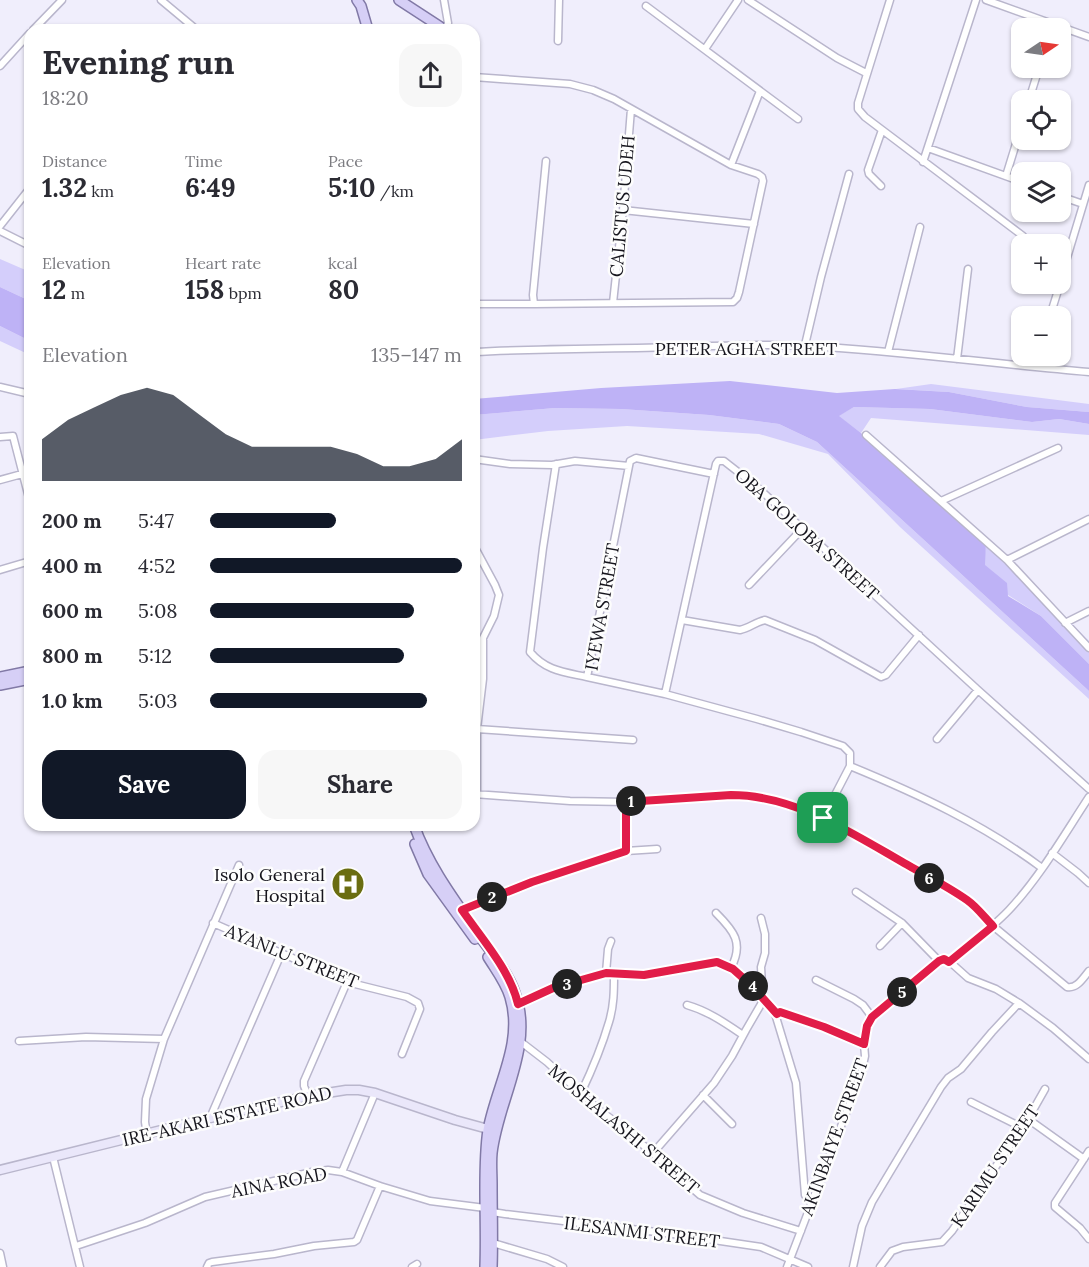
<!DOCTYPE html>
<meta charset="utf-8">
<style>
body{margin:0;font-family:Lora,serif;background:#f7f7f7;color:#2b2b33;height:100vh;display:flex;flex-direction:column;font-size:22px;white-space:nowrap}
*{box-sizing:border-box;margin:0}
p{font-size:20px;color:#7c7c81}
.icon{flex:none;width:33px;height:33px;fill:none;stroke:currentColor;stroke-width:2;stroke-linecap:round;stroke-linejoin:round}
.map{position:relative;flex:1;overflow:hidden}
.panel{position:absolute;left:24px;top:24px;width:456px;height:807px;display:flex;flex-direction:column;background:#fff;border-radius:18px;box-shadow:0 2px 4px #0004}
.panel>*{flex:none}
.needle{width:39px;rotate:77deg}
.buttons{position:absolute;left:1011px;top:18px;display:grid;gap:12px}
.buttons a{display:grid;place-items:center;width:60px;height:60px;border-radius:12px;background:#fff;box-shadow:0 2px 4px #0004;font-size:30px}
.pin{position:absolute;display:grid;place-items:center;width:51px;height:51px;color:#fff;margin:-26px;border-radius:12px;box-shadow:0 3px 9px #0006}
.km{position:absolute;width:30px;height:30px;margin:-15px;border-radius:50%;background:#222;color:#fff;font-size:16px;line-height:30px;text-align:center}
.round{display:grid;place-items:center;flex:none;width:63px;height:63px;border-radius:18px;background:#f7f7f7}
.overview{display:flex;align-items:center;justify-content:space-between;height:102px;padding:0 18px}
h1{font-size:33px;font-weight:700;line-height:45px}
.stats{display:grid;grid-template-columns:repeat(3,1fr);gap:9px;height:102px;padding:6px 18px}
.stats div{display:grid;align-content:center}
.stats b{font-size:26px;font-weight:700}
.stats small{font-size:16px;font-weight:400}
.stats p{font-size:16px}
.chart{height:168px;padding:12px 18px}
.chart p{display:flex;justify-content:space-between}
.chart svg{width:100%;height:108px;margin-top:6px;fill:#111827;opacity:.7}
.cta{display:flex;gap:12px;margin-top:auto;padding:12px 18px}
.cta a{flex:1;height:69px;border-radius:18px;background:#111827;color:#fff;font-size:24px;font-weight:700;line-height:69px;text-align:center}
.cta a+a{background:#f7f7f7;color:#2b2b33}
ul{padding:0 18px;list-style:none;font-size:20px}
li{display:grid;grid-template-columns:96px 72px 1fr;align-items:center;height:45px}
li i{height:15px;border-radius:8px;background:#111827}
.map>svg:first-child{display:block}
.green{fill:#d4cefb}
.water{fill:#beb2f6}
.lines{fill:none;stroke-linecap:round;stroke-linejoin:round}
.street-casing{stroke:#b9b6cc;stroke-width:9}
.secondary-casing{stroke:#b9b6cc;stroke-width:11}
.primary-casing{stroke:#8179a6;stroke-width:12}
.street{stroke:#fff;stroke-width:6}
.secondary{stroke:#eae7fa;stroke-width:8}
.primary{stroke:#d6cff6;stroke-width:9}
.route-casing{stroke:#fff;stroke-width:12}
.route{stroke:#e11d48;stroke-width:8}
.labels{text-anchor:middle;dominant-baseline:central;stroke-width:5;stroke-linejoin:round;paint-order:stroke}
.street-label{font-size:18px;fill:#16151d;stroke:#fdfdfd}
.poi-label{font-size:18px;fill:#16151d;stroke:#fdfdfd;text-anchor:end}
</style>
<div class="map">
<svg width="1089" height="1267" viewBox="0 0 1089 1267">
<rect width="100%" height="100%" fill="#f0eefc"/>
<!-- green -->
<path class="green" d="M 0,259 L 30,272 L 30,301 L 0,287 Z
M 0,326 L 30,341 L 30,355 L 0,341 Z
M 931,384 L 1089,404 L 1089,412 L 1027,407 L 949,392 L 896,389 Z
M 854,407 L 930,409 L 1032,422 L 1059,419 L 1089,424 L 1089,435 L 871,418 L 861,433 L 838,416 Z
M 555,408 L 621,409 L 709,415 L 779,424 L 817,442 L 1089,691 L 1089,699 L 900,527 L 828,454 L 759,434 L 627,426 L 548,431 L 474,440 L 474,415 Z
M 986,541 L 1022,574 L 1089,641 L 1089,664 L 1041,616 L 1008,595 L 984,565 Z"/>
<!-- water -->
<path class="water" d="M 0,287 L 30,301 L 30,341 L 0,326 Z
M 730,381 L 837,393 L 895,389 L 949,392 L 1027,407 L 1089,412 L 1089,424 L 1059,419 L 1032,422 L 930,409 L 854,407 L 839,416 L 861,433 L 879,452 L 986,541 L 985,565 L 1007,583 L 1008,596 L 1041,616 L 1089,664 L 1089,691 L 817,442 L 779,424 L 709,415 L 621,409 L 555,408 L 474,415 L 474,399 L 601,388 Z"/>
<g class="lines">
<!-- street casing -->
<g class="street-casing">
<path id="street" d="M 161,0 L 197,30
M 444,0 L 448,23 L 445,30
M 748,0 L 837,58 L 866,73
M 890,0 L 858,103 L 858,109 L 865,117 L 1023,236
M 986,0 L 1089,37
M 646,6 L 798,119
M 33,30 L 62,0
M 558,41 L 559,0
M 705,49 L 738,0
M 0,66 L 30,33
M 474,77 L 570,84 L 593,90 L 614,99 L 731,165 L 758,174 L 762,177 L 763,181 L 739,292 L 737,298 L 733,302 L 534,304
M 1029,100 L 1039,68
M 928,148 L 1022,182
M 923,162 L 976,0
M 731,165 L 760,91
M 1006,176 L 1022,124
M 881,186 L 869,174 L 868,170 L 882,130
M 1060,196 L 1083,204
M 623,210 L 754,224
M 0,226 L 30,188
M 0,231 L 30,246
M 1060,281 L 1089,185
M 613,303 L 623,210 L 631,109
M 474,304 L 534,304 L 533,295 L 546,161
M 1050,316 L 1060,284
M 805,345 L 821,277 L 849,174
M 474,352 C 542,348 611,349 679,347 C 722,346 764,343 807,346 C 901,351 995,364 1089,372
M 888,352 L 920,227
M 957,359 L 968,269
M 1035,367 L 1039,356
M 0,387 L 30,394
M 866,435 L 1007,560 L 1089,648
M 0,437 L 13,436 L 30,502
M 474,459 L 510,464 L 552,465 L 575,461 L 629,466 L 587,677 L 665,694 L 757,719 L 801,732 L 843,746 L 850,753 L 850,766 C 918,794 983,824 1042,868
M 556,464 L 543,548 L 530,652 C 546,671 564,672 587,677
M 629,466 L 630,461 L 636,458 L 714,474
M 0,480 L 22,474
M 941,501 L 1058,448
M 474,546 L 495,585 L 499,595 L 494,616 L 483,638 L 483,679 L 477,729 L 477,793
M 1007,560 L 1089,519
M 0,570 L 30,561
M 749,585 L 803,528
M 682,620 L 740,630 C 749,628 756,622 765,620 L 815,640 L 881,677 L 886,675 L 919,635
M 1065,623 L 1089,611
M 665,694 L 716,464 L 718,461 L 724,461 L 756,486 L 978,690 L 1089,789
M 477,729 L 633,740
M 937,739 L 978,690
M 474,794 L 570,801 L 626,802 L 731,795 L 750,795 L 788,804 L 823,818 L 969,901 L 993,926 L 1067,987 C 1077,989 1083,978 1089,971
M 626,802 L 626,851
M 823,818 L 850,766
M 1052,853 L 1078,873 L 1089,883
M 856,892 L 902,923 L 939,961
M 462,910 L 532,882 L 569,869 L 626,851 L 657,849
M 716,913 C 734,931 744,943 731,968
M 213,923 L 347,982 L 407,997 L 418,1003 L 420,1009 L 402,1054
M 880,946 L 902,923
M 949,961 L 968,978 L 996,989 L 1019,1003 L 1053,1028 L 1089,1059
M 606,973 L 608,949 L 611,941
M 816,980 L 854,999 L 863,1005 L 872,1017
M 757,991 L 762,985 L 761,967 L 765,953 L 765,934 L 761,918
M 518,1004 L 553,988 L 606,973 L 644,975 L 717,962 L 733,969 L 752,986 L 777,1014 L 780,1012 L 824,1027 L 864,1044
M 687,1005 C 708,1011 725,1023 743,1035
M 777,1014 L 776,1017 L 796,1083 L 805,1195 L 808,1200 L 812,1202
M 19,1041 L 86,1037 L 164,1039
M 521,1042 L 547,1062 L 598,1109 L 626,1130 L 700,1195 L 743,1213 L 801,1231
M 581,1093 C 592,1070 602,1046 609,1022 C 614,1006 614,990 614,974
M 703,1095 L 732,1124
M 308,1096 L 304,1086 L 304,1081 L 347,982
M 971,1102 L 1021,1127
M 210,1118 L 281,954
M 1028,1119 L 1084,1159
M 147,1135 L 145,1122 L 146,1099 L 164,1039 L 239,865
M 1089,1151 L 1055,1203 L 1055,1207 L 1080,1228 L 1089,1239
M 653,1153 L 714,1083 L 732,1056 L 746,1030 L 764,999
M 53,1157 L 80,1267
M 342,1172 L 375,1093
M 492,1212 L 505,1214 L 673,1234 L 761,1247 L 808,1267
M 493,1243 L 547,1259 L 563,1267
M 76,1246 L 145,1223 L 205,1197 L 312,1172 L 328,1170 L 342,1172 L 380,1186 L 430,1201 L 485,1208
M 0,1253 L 3,1267
M 207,1267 L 209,1263 L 212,1262 L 274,1254 L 314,1246 L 354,1242 L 357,1240 L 380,1186
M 412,1267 L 417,1264
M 787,1267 L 861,1074 L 865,1056 L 864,1044 L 867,1026 L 872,1017 L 939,961 L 944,959 L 949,961 C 969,945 991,929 1009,910 C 1040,877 1064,835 1089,797
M 853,1267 L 862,1226 L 872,1202 L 941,1087 L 948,1078 L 961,1069 L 992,1032 L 1019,1003
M 880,1267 L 892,1251 L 903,1247 L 942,1242 L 952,1231 L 1028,1119 L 1045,1089"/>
</g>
<!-- secondary casing -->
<g class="secondary-casing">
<path id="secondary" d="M 0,1170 L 210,1118 L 308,1096 L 346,1090 L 359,1090 L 375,1093 L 455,1120 L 488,1129"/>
</g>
<!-- primary casing -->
<g class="primary-casing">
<path id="primary" d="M 357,0 L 361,6 L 368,30
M 399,0 L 439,26 L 444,30
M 0,677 L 30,671
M 0,685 L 30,679
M 414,825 C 429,867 456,902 481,938 C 494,956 508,973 515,993 C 535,1046 498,1100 492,1153 C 491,1163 492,1174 492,1185 C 492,1212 493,1240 492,1267
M 415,844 L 428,874 L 475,939
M 485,1267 C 486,1241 485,1215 485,1189 C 485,1170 485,1150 488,1130 C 496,1086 524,1043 510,997 C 506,983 496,970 488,957"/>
</g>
<!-- street -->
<use href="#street" class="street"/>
<!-- secondary -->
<use href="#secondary" class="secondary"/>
<!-- primary -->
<use href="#primary" class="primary"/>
</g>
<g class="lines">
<!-- route casing -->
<g class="route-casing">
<path id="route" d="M 731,795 C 794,795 850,832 904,863 C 925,875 947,886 967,900 C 977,907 985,918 993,926 L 949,962 L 944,959 L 939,961 L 872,1017 L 867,1026 L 864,1044 L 824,1027 L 780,1012 L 777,1014 L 752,986 L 733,969 L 717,962 L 644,975 L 606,973 L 553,988 L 518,1004 C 510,970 482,939 462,910 L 532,882 L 626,851 L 626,802 Z"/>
</g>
<!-- route -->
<use href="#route" class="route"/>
</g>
<!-- icons -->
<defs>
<g id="hospital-disc" transform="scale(1.725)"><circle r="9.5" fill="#6a6d11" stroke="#fdfdfd"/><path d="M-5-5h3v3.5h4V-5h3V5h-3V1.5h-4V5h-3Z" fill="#fff"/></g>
</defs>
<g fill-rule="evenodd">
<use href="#hospital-disc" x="348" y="884"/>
</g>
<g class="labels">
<!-- street labels -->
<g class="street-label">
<text transform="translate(622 206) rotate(-85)">CALISTUS UDEH</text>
<text x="746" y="348">PETER AGHA STREET</text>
<text transform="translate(807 534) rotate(42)">OBA GOLOBA STREET</text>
<text transform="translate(602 607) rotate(-80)">IYEWA STREET</text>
<text transform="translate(292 956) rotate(22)">AYANLU STREET</text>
<text transform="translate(227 1116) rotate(-13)">IRE-AKARI ESTATE ROAD</text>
<text transform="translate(624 1129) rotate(40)">MOSHALASHI STREET</text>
<text transform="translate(834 1137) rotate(-70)">AKINBAIYE STREET</text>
<text transform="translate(995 1166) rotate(-56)">KARIMU STREET</text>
<text transform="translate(279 1182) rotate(-11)">AINA ROAD</text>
<text transform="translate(642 1232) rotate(7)">ILESANMI STREET</text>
</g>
<!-- poi labels -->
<g class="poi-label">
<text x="325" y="874">Isolo General<tspan x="325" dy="21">Hospital</tspan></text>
</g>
</g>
</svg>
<div class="buttons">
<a><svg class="needle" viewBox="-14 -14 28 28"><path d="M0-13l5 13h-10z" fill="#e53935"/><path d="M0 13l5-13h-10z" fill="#7c7c81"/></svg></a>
<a><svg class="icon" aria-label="locate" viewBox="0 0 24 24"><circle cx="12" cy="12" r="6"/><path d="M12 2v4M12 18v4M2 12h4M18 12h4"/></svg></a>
<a><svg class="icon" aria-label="layers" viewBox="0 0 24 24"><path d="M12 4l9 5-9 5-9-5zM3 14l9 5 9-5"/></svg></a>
<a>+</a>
<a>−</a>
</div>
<div class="pin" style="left:823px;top:818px;background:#1e9e55"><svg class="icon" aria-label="arrive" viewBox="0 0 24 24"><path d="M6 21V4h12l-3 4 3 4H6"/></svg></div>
<b class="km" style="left:631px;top:801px">1</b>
<b class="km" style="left:492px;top:897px">2</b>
<b class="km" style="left:567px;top:984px">3</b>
<b class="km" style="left:753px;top:986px">4</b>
<b class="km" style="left:902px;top:992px">5</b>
<b class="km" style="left:929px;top:878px">6</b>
<section class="panel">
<div class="overview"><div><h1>Evening run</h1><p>18:20</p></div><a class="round"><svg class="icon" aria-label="share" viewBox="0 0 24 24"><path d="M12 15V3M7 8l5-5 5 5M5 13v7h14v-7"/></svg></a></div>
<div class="stats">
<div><p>Distance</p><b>1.32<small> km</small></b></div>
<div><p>Time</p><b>6:49</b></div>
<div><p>Pace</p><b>5:10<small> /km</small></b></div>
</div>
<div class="stats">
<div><p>Elevation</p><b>12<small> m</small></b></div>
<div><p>Heart rate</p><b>158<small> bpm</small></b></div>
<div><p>kcal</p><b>80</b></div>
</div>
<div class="chart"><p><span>Elevation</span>135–147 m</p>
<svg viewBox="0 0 160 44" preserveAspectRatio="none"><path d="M0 44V27L10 19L20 14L30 9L40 6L50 9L60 17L70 25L80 30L90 30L100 30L110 30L120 33L130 38L140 38L150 35L160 27V44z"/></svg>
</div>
<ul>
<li><b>200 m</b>5:47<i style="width:50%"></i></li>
<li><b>400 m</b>4:52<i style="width:100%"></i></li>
<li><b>600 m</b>5:08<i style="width:81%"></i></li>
<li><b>800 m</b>5:12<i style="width:77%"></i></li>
<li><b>1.0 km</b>5:03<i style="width:86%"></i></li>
</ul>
<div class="cta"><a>Save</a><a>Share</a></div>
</section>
</div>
